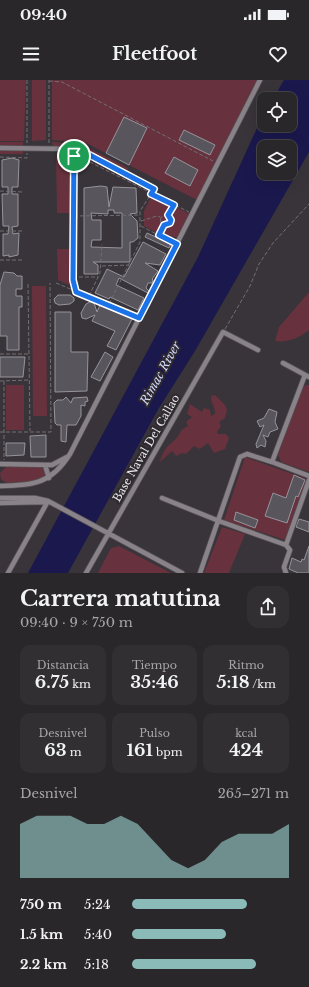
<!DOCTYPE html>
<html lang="es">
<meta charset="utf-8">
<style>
body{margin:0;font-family:"Libre Baskerville",serif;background:#322f33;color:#f1f3f6;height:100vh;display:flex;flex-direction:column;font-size:15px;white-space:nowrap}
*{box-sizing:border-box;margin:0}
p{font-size:13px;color:#a5a5a9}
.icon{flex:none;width:22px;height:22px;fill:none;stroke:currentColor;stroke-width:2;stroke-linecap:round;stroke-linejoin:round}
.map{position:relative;height:493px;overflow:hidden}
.drawer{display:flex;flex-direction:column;background:#2a272b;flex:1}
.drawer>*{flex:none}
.tools{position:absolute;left:257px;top:12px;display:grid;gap:8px}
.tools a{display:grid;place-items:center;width:40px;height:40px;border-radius:8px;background:#2a272b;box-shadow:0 4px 16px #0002,0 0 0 1px #464447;font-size:20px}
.pin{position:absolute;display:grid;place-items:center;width:34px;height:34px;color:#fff;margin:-17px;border:2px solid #fff;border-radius:50%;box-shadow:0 1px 4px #0007}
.round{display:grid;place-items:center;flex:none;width:42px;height:42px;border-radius:12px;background:#322f33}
.overview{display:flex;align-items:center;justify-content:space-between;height:68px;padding:0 20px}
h1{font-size:22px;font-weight:800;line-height:30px}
.metrics{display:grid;grid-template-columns:repeat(3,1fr);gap:6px;height:68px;padding:4px 20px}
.metrics div{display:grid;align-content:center;border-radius:10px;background:#322f33;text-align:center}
.metrics b{font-size:17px;font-weight:800}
.metrics small{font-size:11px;font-weight:400}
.metrics p{font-size:11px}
.chart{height:112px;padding:8px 20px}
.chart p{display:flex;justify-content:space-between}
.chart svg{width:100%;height:72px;margin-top:4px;fill:#8bbbb9;opacity:.7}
ul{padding:0 20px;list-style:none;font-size:13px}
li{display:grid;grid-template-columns:64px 48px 1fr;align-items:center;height:30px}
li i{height:10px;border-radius:5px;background:#8bbbb9}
.status{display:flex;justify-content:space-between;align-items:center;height:28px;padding:0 20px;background:#2a272b;direction:ltr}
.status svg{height:11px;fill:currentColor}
header{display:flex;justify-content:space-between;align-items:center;height:52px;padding:0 20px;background:#2a272b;font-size:18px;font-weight:800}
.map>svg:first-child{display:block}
.green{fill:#67323d}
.water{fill:#1b184e;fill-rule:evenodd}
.building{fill:#58565c;stroke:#96949b;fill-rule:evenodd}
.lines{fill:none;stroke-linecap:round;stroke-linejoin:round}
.minor-casing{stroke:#545154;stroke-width:6}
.path{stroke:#726e73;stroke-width:1;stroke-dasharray:4 2;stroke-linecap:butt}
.minor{stroke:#898389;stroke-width:4.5}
.route-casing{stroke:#fff;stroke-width:8}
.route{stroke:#1a73e8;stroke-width:5}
.labels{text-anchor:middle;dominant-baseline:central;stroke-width:4;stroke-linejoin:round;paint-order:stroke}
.street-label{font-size:11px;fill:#e8e6e9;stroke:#2e2a2f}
.water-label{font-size:12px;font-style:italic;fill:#d3d8fd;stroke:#2e2a2f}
</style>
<div class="status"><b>09:40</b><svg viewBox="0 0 49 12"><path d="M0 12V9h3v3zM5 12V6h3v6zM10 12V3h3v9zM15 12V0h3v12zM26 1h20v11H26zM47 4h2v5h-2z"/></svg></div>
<header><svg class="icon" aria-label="menu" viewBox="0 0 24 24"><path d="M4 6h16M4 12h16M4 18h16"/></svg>Fleetfoot<svg class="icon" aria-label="heart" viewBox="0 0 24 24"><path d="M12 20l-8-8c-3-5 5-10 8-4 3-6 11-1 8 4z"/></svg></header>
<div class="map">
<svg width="309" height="493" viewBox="0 0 309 493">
<rect width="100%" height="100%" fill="#383439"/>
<!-- green -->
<path class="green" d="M 0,0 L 26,0 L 24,61 L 0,61 Z
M 32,0 L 46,0 L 46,60 L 32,61 Z
M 52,0 L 258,0 L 197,120 L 86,63 L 52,60 Z
M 0,62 L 23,62 L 23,74 L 0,74 Z
M 52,62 L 81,64 L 128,88 L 127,90 L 75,66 L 53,66 Z
M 56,77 L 70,77 L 71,133 L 57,133 Z
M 152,115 L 190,134 L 177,158 L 169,155 L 167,158 L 144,146 L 144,131 Z
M 57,169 L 71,169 L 71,199 L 74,207 L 58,200 Z
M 32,206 L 46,206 L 47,336 L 33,336 Z
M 309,212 L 309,250 C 299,258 288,263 275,261 L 279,247 Z
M 6,305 L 24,305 L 24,350 L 6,350 Z
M 306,305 L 309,305 L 309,392 L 281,382 L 278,375 L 302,308 Z
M 215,315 L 225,325 L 227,330 L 225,338 L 219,342 L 221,346 L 217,352 L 218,354 L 226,354 L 229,358 L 225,369 L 214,373 L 208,363 L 200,369 L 194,366 L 186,374 L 182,373 L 176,376 L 172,371 L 160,382 C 165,361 177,364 181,350 L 188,346 L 186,342 L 192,337 L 187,334 L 190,324 L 202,332 L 204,328 L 210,330 L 211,336 L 215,334 C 215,327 211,323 211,316 Z
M 245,377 L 307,399 L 285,460 L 224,440 Z
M 6,387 L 40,387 L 45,390 L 45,395 C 38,404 9,408 1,399 L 0,393 Z
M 222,447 L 245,454 L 229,493 L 204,493 Z
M 119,466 L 171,493 L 98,493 L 111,468 Z"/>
<!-- water -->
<path class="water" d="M 284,0 L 309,0 L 309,72 L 195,271 L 159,328 L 68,493 L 28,493 L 198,177 L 263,35 L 264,33 L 264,45 L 290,45 L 290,19 L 273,19 ZM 264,67 L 290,67 L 290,93 L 264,93 Z"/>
<!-- building -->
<path class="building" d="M 124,37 L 147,48 L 129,85 L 106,73 Z
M 184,50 L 215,65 L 210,75 L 179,60 Z
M 174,77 L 198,90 L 190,106 L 165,93 Z
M 12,78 L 19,80 L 18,107 L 12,107 L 12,114 L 18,114 L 18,146 L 12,147 L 13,154 L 19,153 L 18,175 L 9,177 L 9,175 L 3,176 L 3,154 L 8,154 L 9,146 L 3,146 L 2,114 L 8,114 L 8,107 L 2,107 L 2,80 Z
M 101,106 L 107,107 L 109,127 L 113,107 L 136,108 L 137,133 L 130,134 L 137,141 L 138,158 L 133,162 L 130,162 L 130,182 L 93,182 L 98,185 L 98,194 L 84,194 L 84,108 ZM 108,130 L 114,130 L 114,133 L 122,133 L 122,168 L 91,167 L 92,160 L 101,160 L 101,140 L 92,140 L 91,133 L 108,134 Z
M 147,153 L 171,164 L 169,168 L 145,157 Z
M 143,162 L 166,174 L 160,185 L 145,183 L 158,191 L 152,199 L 153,200 L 152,203 L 148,203 L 146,208 L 149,211 L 148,213 L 119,198 L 116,205 L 144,218 L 138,230 L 110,217 L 109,219 L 95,213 L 107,189 L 124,197 Z
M 4,192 L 14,193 L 17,196 L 22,196 L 22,209 L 16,209 L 16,216 L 22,216 L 22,227 L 19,227 L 19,270 L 7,270 L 7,256 L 0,256 L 0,205 Z
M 58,215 L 70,215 L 74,218 L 74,221 L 70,224 L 59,225 L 55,223 L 54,219 Z
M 90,222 L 94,223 L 97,232 L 100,225 L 132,239 L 116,270 L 107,266 L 115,251 L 92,241 L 95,235 L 86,239 L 82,238 L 81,233 L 86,224 Z
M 55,232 L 71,232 L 71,272 L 88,272 L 87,311 L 55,312 Z
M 105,272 L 113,277 L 100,301 L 91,297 Z
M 0,277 L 25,277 L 23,297 L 0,297 Z
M 66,317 L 71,323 L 73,318 L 87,317 L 88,321 L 85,322 L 85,326 L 81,325 L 81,336 L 76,345 L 67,345 L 66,362 L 61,361 L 61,345 L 57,345 L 55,343 L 54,323 L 57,320 L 63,320 Z
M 269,329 L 277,332 L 275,342 L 278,349 L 270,352 L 268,357 L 263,355 L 266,361 L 265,367 L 261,365 L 257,368 L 256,364 L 264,345 L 260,347 L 257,341 L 264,338 Z
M 46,355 L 46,377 L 31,377 L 30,356 Z
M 6,363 L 25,363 L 24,375 L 6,376 Z
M 294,395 L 305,400 L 298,417 L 296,416 L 287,443 L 265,436 L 273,413 L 286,418 Z
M 236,432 L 258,440 L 255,448 L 234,440 Z
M 299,439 L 309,442 L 309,452 L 296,447 Z
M 309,466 L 309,493 L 298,493 L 289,489 L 292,478 L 301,482 L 302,479 L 304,480 Z"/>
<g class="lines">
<!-- minor casing -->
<g class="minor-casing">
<path id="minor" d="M 0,68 L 73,69 L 81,71 L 154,109
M 283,283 L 309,297
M 272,382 L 309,396
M 0,384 L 52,385 L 67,377
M 45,385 L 49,398
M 0,406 C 34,405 51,404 70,374 L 260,0
M 0,418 L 35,418 L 48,421 L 182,493
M 162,418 L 219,441 L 286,465 L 290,470 L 284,487 L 286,493
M 0,423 L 44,422
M 286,465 L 309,400
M 8,493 L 48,421
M 86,493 L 223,252 L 258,270
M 200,493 L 240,377 L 247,374 L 272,382 L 305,295"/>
</g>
<!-- path -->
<path class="path" d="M 27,0 L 27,63
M 49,1 L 62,2 L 213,81
M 49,63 L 49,0
M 73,73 L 73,200 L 76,212
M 73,76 L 80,77 L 189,132
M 0,77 L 27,78 L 27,73
M 0,111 L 22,112
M160.5 140a5.5 5.5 0 1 1 11 0a5.5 5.5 0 1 1-11 0Z
M 169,135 L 174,126
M 74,136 L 140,135
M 141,141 L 157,136 L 160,137
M 141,146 L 172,162
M 0,151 L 23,151
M 159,155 L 163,146
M 0,180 L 23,180
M 102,186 L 129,185
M 73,197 L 98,197
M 56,203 L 135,236
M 28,204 L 30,351
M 89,216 L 100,193 L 102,164
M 109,224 L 140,162 L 140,131 L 151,114
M 225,249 L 250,206 L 259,184 L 273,163 L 309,124
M 0,274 L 28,274
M 0,301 L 29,300
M 4,301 L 4,380
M 0,352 L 51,352 L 50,203"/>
<!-- minor -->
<use href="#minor" class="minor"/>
</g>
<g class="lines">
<!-- route casing -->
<g class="route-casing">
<path id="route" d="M 74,69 L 82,71 L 154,109 L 151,114 L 174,125 L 168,135 L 171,140 L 170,143 L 164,145 L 159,155 L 177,164 L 139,238 L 76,212 L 73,200 Z"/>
</g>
<!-- route -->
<use href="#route" class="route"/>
</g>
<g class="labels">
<!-- street labels -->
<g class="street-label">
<text transform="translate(146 368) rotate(-60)">Base Naval Del Callao</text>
</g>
<!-- water labels -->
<g class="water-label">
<text transform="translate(160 293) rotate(-61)">Rimac River</text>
</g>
</g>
</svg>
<div class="tools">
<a><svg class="icon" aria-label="locate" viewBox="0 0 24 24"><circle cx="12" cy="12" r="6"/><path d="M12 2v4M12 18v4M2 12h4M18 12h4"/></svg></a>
<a><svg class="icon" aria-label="layers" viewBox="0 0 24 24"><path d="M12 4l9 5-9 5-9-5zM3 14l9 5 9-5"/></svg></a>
</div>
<div class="pin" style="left:74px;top:76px;background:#1e9e55"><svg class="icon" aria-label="arrive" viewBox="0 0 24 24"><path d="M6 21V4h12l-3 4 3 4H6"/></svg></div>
</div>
<section class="drawer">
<div class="overview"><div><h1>Carrera matutina</h1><p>09:40 · 9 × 750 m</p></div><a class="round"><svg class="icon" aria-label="share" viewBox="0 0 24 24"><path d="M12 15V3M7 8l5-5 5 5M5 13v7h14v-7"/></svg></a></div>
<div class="metrics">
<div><p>Distancia</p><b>6.75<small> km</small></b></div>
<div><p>Tiempo</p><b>35:46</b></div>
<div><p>Ritmo</p><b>5:18<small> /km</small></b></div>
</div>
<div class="metrics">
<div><p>Desnivel</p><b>63<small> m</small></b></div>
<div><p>Pulso</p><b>161<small> bpm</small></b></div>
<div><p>kcal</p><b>424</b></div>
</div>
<div class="chart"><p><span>Desnivel</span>265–271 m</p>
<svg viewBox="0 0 160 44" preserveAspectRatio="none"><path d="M0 44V11L10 6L20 6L30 6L40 11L50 11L60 6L70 11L80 22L90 33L100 38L110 33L120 22L130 17L140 17L150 17L160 11V44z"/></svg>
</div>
<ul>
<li><b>750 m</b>5:24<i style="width:73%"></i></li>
<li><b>1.5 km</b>5:40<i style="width:60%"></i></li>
<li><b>2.2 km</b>5:18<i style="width:79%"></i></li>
</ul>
</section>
